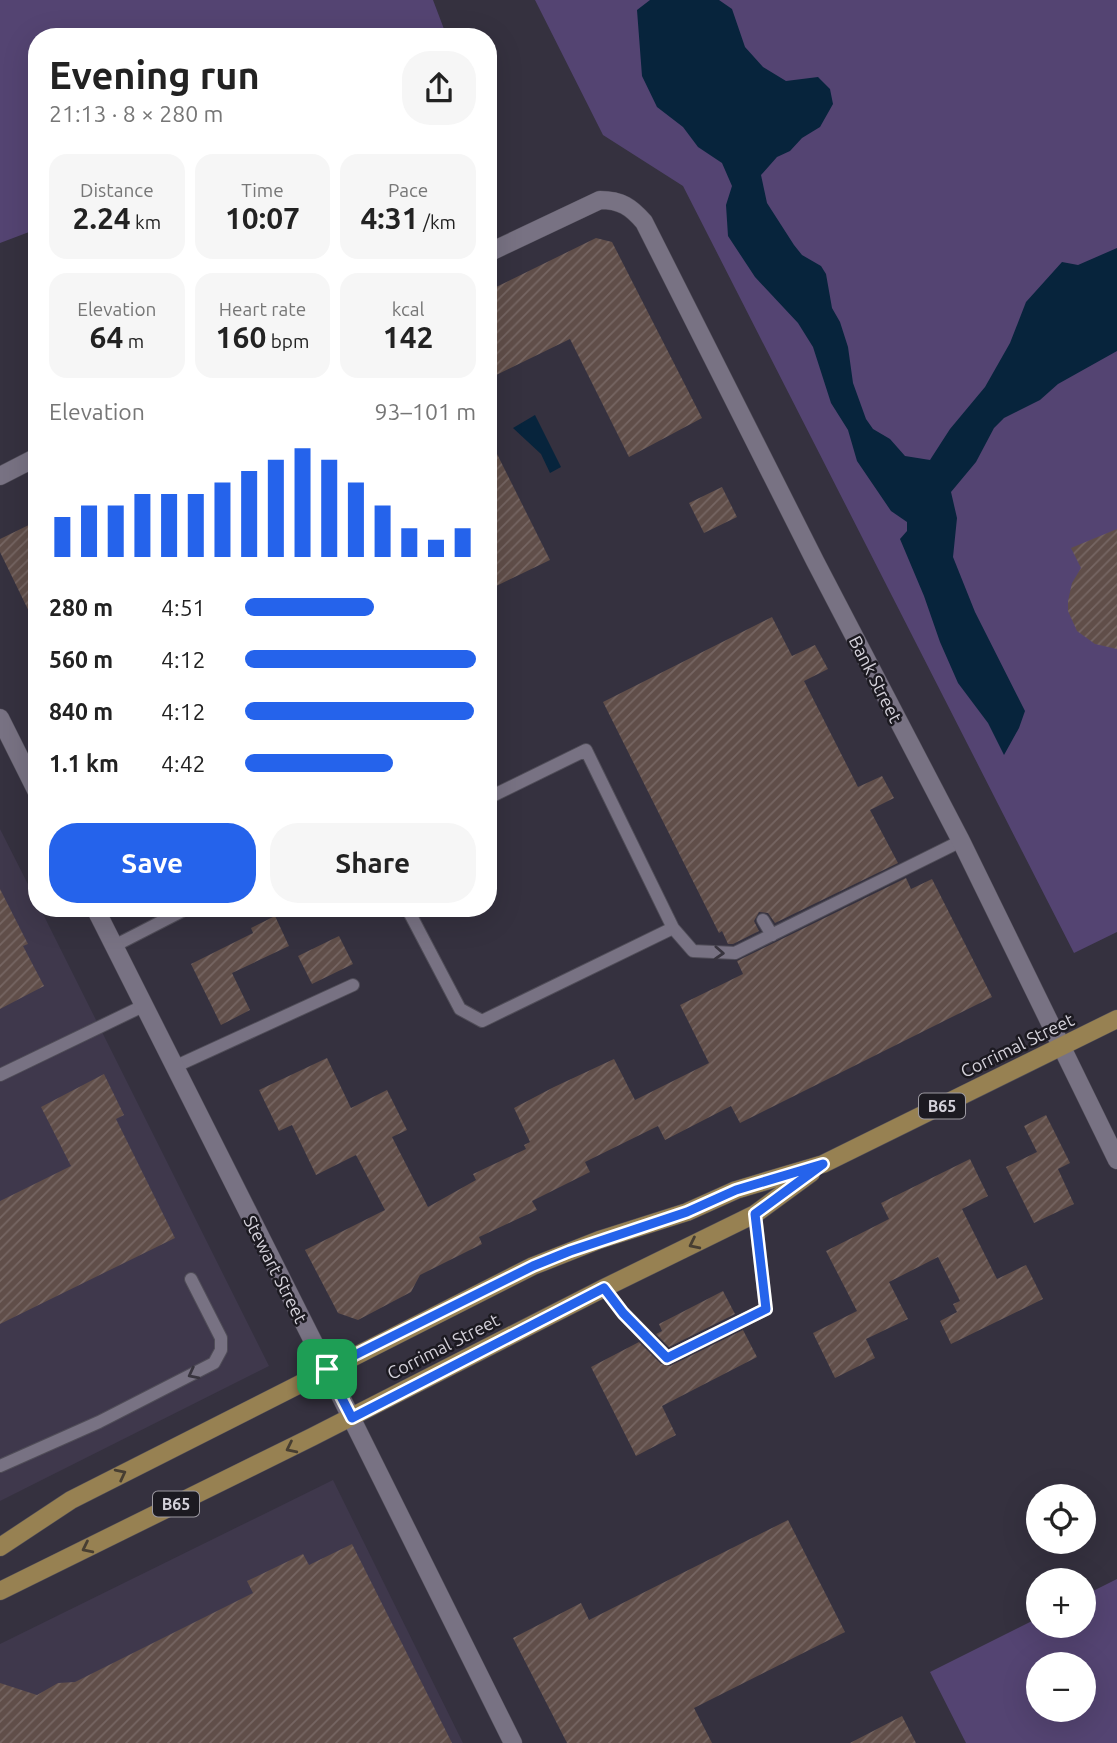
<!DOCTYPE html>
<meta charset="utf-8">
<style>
body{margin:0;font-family:Ubuntu,sans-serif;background:#f6f6f6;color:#222;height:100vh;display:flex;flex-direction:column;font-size:26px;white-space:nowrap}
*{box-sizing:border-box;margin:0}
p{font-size:23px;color:#767676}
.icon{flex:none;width:38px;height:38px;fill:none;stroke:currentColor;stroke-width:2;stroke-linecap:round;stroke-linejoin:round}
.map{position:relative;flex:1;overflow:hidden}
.drawer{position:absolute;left:28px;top:28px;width:469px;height:889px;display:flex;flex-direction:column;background:#fff;border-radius:28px;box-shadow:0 7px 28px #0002}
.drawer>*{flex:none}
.fabs{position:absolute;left:1026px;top:1484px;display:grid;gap:14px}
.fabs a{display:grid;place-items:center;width:70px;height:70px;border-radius:50%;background:#fff;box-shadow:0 7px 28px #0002;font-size:35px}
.pin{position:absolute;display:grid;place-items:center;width:60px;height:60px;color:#fff;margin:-30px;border-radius:14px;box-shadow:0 4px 10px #0006}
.round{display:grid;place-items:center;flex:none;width:74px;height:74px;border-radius:28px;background:#f6f6f6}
.overview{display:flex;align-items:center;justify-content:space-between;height:119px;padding:0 21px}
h1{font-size:38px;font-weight:600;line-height:52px}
.figures{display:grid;grid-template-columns:repeat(3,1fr);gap:10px;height:119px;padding:7px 21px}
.figures div{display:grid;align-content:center;border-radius:18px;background:#f6f6f6;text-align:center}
.figures b{font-size:30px;font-weight:600}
.figures small{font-size:19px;font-weight:400}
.figures p{font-size:19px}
.chart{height:196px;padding:14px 21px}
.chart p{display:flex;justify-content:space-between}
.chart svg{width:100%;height:126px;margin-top:7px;stroke:#2563eb;stroke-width:6}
.primary-button{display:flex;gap:14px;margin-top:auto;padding:14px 21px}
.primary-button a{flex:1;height:80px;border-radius:28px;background:#2563eb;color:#fff;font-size:28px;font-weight:600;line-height:80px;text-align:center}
.primary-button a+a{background:#f6f6f6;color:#222}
ul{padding:0 21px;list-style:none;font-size:23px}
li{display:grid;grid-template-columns:112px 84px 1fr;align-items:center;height:52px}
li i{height:18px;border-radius:9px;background:#2563eb}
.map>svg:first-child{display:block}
.built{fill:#3f384c}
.green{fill:#544472;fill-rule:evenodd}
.water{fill:#07243c}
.building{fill:url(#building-hatch)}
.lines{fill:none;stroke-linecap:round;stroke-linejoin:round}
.service-casing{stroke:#504d58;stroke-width:14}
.minor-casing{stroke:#504d58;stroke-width:19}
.secondary-casing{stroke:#504d58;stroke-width:19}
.primary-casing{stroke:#504d58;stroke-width:19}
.service{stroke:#787283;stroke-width:12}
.minor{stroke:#787283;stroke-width:18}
.secondary{stroke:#787283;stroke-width:18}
.primary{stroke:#978152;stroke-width:18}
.oneway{stroke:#38343e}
.oneway2{stroke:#473e32}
.route-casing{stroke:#fff;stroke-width:14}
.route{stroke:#2563eb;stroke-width:9}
.labels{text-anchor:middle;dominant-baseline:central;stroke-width:5;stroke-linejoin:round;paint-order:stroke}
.shield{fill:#1c1a21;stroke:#9d9aa2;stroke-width:2}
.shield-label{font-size:16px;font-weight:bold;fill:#d4d1da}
.street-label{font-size:18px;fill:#d4d1da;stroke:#1c1a21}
</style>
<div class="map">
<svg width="1117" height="1743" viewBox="0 0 1117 1743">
<defs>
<pattern id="building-hatch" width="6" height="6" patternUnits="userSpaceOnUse" patternTransform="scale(1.75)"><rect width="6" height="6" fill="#604e49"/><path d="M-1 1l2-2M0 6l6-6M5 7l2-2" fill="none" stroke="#766663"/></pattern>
</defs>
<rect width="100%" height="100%" fill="#35313f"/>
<!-- built -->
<path class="built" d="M 0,829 L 37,902 L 37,908 L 40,908 L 269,1366 L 0,1501 Z
M 333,1480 L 463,1743 L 0,1743 L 0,1644 Z"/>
<!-- green -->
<path class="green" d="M 0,0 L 433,0 L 447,37 L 37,37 L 37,229 L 0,243 Z
M 535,0 L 1117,0 L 1117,932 L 1074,953 L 683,186 L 603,135 Z
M 1117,1579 L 1117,1743 L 966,1743 L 930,1672 L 1038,1618 L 1038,1626 L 1083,1626 L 1083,1596 ZM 1038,1664 L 1083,1664 L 1083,1710 L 1038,1710 Z"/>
<!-- water -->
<path class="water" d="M 650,0 L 719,0 L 732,9 L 745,47 L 763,67 L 786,81 L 818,77 L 830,89 L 833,104 L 820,127 L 802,138 L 790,151 L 777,157 L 761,175 L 767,203 L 794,245 L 802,255 L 821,266 L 826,274 L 832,308 L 840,322 L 848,347 L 853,383 L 866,419 L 873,429 L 890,439 L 905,456 L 930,460 L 950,429 L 985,387 L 1010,343 L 1026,302 L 1062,262 L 1078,265 L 1117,248 L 1117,351 L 1058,384 L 1040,400 L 1004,418 L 994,428 L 976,462 L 951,492 L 957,518 L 953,557 L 975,612 L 1025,711 L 1019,728 L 1004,755 L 988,723 L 958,683 L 940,642 L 924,596 L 900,539 L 907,531 L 907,522 L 891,511 L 857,461 L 848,430 L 831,403 L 813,347 L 798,323 L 755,277 L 728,236 L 726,205 L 732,186 L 722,163 L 698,147 L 683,127 L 657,107 L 642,76 L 637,10 Z
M 535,415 L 561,467 L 550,473 L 541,454 L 513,428 Z"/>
<!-- building -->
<path class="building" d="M 596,238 L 612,242 L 702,418 L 629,457 L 570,339 L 488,379 L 488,291 Z
M 488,436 L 550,560 L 488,590 Z
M 722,487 L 737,517 L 704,533 L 689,503 Z
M 37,521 L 37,628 L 0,552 L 0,539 Z
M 1117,529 L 1117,649 L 1095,644 L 1077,631 L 1068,611 L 1068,601 L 1072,583 L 1081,568 L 1071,548 Z
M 772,617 L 792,656 L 815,645 L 828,669 L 804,681 L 858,787 L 882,776 L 894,798 L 870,810 L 898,863 L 775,923 L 768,913 L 759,912 L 754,921 L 759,931 L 733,944 L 728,944 L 722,931 L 719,933 L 603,702 Z
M 906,878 L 911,889 L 932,879 L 992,997 L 740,1123 L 731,1106 L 665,1140 L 658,1126 L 585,1162 L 590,1172 L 532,1201 L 537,1210 L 479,1237 L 482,1244 L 420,1275 L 411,1292 L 358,1320 L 338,1313 L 305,1250 L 385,1210 L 356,1155 L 316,1175 L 292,1125 L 279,1131 L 259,1090 L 327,1058 L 351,1108 L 387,1090 L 407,1130 L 392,1137 L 428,1207 L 476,1180 L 473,1174 L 526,1149 L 524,1145 L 530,1142 L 514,1108 L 554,1087 L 614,1059 L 635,1100 L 709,1063 L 680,1005 L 743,974 L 737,961 Z
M 0,889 L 28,944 L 23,946 L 44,986 L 0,1009 Z
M 275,916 L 289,946 L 232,973 L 250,1010 L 221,1025 L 191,964 L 253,933 L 251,928 Z
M 339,936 L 353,964 L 312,984 L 298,956 Z
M 104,1074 L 124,1115 L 116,1119 L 175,1238 L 0,1324 L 0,1201 L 71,1166 L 41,1107 Z
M 1046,1115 L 1070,1163 L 1058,1169 L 1074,1204 L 1034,1223 L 1006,1167 L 1037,1152 L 1024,1126 Z
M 970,1159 L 988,1196 L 962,1209 L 997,1279 L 1026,1265 L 1043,1299 L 951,1344 L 940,1321 L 957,1312 L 953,1304 L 960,1301 L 938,1257 L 889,1282 L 908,1319 L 866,1339 L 875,1358 L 835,1378 L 813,1333 L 857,1311 L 826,1251 L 889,1219 L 881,1203 Z
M 723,1291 L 735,1314 L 669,1347 L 656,1334 L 662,1331 L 659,1324 Z
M 743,1330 L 757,1357 L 662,1406 L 676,1435 L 636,1456 L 591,1367 L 639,1342 L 661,1364 L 670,1366 Z
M 788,1520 L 845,1632 L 694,1708 L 712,1743 L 567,1743 L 513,1638 L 581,1603 L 589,1620 Z
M 352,1544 L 452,1743 L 0,1743 L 0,1683 L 37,1695 L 58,1683 L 75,1682 L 253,1593 L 247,1581 L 303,1554 L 309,1565 Z
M 902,1716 L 916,1743 L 850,1743 Z"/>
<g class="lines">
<!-- service casing -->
<g class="service-casing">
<path id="service" d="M 407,908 L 460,1009 L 482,1021 L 673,928 L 586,750 L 488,798
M 763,920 L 772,935
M 673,928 L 693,951 L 735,953 L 961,841
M 114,946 L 188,908
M 174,1067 L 353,985
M 0,1075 L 143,1006
M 604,1288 L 623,1313 L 667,1358 L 766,1309 L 755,1214
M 0,1466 L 99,1422 L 214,1363 L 221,1350 L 221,1338 L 191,1279"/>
</g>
<!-- minor casing -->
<g class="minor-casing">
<path id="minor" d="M 488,253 L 600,200 C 621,200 631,207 644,222 L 815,561 L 961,841 L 1117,1160
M 0,476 L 37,457
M 0,718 L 37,792
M 95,908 L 327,1369"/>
</g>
<!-- secondary casing -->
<g class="secondary-casing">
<path id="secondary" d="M 327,1369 L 513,1743"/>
</g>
<!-- primary casing -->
<g class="primary-casing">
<path id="primary" d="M 0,1547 L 71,1500 L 533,1266 L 599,1240 L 687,1212 L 736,1190 L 823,1164 L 1117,1019
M 0,1591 L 312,1437 L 604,1288 L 755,1214 L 811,1173"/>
</g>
<!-- service -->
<use href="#service" class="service"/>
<!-- minor -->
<use href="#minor" class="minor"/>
<!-- secondary -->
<use href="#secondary" class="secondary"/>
<!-- primary -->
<use href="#primary" class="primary"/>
</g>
<!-- one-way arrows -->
<defs><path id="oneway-chevron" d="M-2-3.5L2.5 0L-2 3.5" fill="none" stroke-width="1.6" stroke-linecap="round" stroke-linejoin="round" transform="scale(1.75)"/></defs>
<g class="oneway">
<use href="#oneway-chevron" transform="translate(719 953) rotate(3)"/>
<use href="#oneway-chevron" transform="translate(193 1374) rotate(153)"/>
</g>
<g class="oneway2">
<use href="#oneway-chevron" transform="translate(694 1244) rotate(154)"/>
<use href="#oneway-chevron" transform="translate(291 1448) rotate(154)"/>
<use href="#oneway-chevron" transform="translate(121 1474) rotate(-27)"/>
<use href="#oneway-chevron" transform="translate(87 1548) rotate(154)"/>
</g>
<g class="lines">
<!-- route casing -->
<g class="route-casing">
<path id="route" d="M 823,1164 L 755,1214 L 766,1309 L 667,1358 L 623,1313 L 604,1288 L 352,1418 L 327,1369 L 533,1266 L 570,1251 L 687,1212 L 736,1190 Z"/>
</g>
<!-- route -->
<use href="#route" class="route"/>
</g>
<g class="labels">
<!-- shield labels -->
<g class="shield">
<rect x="919" y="1093.5" width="46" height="25" rx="5"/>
<rect x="153" y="1491.5" width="46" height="25" rx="5"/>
</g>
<g class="shield-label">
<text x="942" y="1106">B65</text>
<text x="176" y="1504">B65</text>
</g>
<!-- street labels -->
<g class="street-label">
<text transform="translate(876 679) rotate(63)">Bank Street</text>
<text transform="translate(1017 1045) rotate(-26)">Corrimal Street</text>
<text transform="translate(276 1269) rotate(63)">Stewart Street</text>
<text transform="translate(443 1346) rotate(-27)">Corrimal Street</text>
</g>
</g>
</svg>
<div class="fabs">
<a><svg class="icon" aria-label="locate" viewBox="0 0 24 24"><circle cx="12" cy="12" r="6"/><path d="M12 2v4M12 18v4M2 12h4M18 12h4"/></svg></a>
<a>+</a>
<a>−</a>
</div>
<div class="pin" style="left:327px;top:1369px;background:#1e9e55"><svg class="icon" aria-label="arrive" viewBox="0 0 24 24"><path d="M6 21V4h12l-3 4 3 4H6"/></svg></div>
<section class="drawer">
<div class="overview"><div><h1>Evening run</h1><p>21:13 · 8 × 280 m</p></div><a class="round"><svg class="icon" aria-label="share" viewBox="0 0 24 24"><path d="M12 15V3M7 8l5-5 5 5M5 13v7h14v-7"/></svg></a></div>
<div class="figures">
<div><p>Distance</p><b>2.24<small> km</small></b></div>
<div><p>Time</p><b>10:07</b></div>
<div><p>Pace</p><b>4:31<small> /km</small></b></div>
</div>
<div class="figures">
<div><p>Elevation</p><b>64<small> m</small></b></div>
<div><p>Heart rate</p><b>160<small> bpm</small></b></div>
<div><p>kcal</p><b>142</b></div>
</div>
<div class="chart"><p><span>Elevation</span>93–101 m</p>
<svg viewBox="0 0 160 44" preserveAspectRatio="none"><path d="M5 44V30M15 44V26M25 44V26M35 44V22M45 44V22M55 44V22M65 44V18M75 44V14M85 44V10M95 44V6M105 44V10M115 44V18M125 44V26M135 44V34M145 44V38M155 44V34"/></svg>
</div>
<ul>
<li><b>280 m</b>4:51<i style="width:56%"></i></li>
<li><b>560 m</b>4:12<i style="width:100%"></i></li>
<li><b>840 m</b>4:12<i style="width:99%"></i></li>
<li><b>1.1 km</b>4:42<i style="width:64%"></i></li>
</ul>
<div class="primary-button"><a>Save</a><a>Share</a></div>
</section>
</div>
